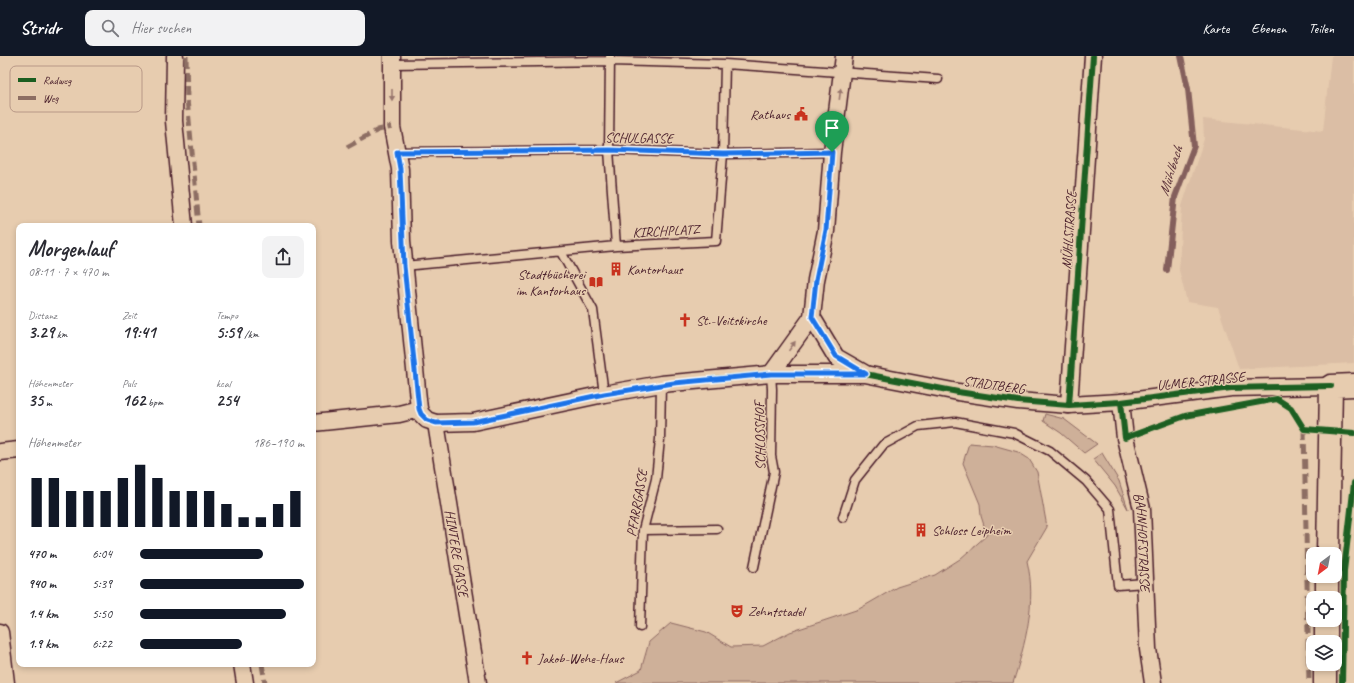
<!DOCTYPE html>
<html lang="de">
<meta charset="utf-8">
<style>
body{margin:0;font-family:Caveat,sans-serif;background:#f2f2f3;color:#2b2b33;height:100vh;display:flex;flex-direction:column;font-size:15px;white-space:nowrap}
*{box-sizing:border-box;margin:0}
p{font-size:13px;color:#7c7c81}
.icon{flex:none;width:22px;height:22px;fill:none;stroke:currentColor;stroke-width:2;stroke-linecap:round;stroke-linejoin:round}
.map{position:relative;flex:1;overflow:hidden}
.side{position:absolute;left:16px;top:167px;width:300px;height:444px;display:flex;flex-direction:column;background:#fff;border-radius:8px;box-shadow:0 2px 6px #0003}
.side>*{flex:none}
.needle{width:26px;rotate:212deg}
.controls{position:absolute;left:1306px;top:491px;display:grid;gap:8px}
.controls a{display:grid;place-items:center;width:36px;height:36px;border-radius:8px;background:#fff;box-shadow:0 2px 6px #0003;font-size:20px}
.pin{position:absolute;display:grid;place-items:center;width:34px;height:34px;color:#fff;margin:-41px -17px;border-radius:50% 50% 50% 0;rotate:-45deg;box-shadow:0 0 4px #0007}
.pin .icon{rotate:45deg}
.round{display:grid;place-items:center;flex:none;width:42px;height:42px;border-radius:8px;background:#f2f2f3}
.headline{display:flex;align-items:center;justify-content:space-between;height:68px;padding:0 12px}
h1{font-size:22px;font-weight:600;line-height:30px}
.stats{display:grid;grid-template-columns:repeat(3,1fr);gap:6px;height:68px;padding:4px 12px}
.stats div{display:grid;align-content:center}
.stats b{font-size:17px;font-weight:600}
.stats small{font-size:11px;font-weight:400}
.stats p{font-size:11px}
.chart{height:112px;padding:8px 12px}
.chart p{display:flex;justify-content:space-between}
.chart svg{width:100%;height:72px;margin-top:4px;stroke:#111827;stroke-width:6}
ul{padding:0 12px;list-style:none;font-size:13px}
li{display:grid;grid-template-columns:64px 48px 1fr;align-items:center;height:30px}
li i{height:10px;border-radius:5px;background:#111827}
header{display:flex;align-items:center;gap:24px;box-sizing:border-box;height:56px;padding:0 20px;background:#111827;color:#fff}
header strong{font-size:19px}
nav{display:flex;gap:22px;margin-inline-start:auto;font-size:14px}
.search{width:280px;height:36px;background:#f2f2f3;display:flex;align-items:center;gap:10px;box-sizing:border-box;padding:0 14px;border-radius:8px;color:#7c7c81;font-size:15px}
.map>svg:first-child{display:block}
.built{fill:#dbbea5}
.green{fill:#ceb099;stroke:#8c6862}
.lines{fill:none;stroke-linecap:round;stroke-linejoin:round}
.stream{stroke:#845f5c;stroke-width:6}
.service-casing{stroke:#4a1f2b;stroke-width:11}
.minor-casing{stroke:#4a1f2b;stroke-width:19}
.secondary-casing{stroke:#4a1f2b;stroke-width:25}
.service{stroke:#e7ccaf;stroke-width:8}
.minor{stroke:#e7ccaf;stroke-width:16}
.secondary{stroke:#e7ccaf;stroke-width:22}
.quiet{stroke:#8d6e63;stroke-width:5;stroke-dasharray:10 5;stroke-linecap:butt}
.cycleway-casing{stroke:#e7ccaf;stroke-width:8}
.cycleway{stroke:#1b5e20;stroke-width:6}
.oneway{fill:#98766d}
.route-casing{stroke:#fff;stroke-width:8}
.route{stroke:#1a73e8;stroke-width:5}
.labels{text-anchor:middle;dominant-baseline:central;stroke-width:3;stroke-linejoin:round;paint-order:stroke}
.poi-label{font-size:14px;fill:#4a1f2b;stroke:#e7ccaf;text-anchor:start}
.street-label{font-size:14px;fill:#4a1f2b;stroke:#e7ccaf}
.water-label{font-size:15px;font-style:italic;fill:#5d343b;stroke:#e7ccaf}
.key{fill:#e7ccaf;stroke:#b89887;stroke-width:1}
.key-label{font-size:11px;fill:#4a1f2b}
</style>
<header>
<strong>Stridr</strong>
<div class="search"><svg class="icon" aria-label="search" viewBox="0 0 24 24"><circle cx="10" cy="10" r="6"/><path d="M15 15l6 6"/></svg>Hier suchen</div>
<nav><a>Karte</a><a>Ebenen</a><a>Teilen</a></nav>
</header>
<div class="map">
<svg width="1354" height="627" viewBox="0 0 1354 627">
<rect width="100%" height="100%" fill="#e7ccaf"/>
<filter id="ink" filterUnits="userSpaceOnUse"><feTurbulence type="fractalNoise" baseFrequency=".025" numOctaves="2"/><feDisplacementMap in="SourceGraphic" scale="8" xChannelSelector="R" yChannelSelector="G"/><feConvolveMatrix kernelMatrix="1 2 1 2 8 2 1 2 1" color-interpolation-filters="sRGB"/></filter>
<g filter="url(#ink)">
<!-- built -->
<path class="built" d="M 1331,0 L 1354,0 L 1354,307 L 1239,313 L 1218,251 L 1187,246 L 1179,214 L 1182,150 L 1204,83 L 1203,63 L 1323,75 Z"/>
<!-- green -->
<path class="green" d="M 1045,358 L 1064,363 L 1097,388 L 1084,397 L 1061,377 L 1043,365 Z
M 969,387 L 993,389 L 1018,396 L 1029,403 L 1037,416 L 1047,471 L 1027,505 C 1037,546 1025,588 1013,627 L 616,627 L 641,614 L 649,586 L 671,567 L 706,576 L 731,591 L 763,590 L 790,576 L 859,553 L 897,531 L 935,519 L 960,503 L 987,479 L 981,460 L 980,448 L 963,407 Z
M 1102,397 L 1119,425 L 1128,453 L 1115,430 L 1093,403 Z"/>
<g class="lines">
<!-- stream -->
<path class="stream" d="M 1167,214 L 1175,141 L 1194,90 L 1188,33 L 1181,0"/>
<!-- service casing -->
<g class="service-casing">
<path id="service" d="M 610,1 L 609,94 L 616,190
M 393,8 L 610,5 L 725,8 L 938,23
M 397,96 L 609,94 L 723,98 L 832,96
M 561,196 L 593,254 L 604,338
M 404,210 L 616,190 L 716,185 L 723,98 L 725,8
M 843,461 L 855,424 L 883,389 L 918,370 L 955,366 L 1014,377 L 1050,395 L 1086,425 L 1110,453 L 1118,529 L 1145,527
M 643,474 L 717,473
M 754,511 L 774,416 L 771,400 L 772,333 L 771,318
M 640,571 L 643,474 L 656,423 L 660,383 L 661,328"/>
</g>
<!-- minor casing -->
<g class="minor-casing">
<g id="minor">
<path d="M 175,0 L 174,65 L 184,170"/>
<path d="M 392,0 L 392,71 L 400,113 L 402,185 L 419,353 L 421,358 L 427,364 L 436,367 L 473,366 L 604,338 L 661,328 L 771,318 L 865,318 L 958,336 L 1018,345 L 1069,349 L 1121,346 L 1231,332 L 1331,330"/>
<path d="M 844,0 L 832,96 L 826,175 L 816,224 L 812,261 L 836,301 L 864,317"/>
<path d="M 771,318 L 812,261"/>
<path id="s1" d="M 1121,346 L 1125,382 L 1142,453 L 1148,593 L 1153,627"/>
<path d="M 1069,349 L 1093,0"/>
<path d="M 313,367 L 399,358 L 419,353"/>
<path id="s2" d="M 436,367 L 478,627"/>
<path d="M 0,396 L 19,394"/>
<path d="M 0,576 L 6,627"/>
<path d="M 242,608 L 245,627"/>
</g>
</g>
<!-- secondary casing -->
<g class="secondary-casing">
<path id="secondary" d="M 1328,498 L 1331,330 L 1354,329
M 1327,542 L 1327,520
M 1326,586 L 1326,564
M 1325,627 L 1325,608"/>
</g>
<!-- service -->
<use href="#service" class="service"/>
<!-- minor -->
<use href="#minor" class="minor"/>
<!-- secondary -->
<use href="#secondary" class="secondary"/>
<!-- quiet -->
<path class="quiet" d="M 186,0 L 187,43 L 199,170
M 347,91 L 378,74 L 392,71
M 1304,373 L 1309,627
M 262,608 L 265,627"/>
<!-- cycleway casing -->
<g class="cycleway-casing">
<path id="cycleway" d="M 713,323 L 771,318 L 865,318 L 958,336 L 1018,345 L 1069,349 L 1121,346 L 1231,332 L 1331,330
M 1121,346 L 1125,382 L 1185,360 L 1277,343 L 1291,352 L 1304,373 L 1354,377
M 1069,349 L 1093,0
M 1342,627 L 1344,515 L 1354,427"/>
</g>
<!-- cycleway -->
<use href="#cycleway" class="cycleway"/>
</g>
<!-- one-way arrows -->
<defs><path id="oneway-solid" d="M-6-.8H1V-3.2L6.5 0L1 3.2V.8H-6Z"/></defs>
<g class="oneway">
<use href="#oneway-solid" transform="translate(840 38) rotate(-83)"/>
<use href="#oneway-solid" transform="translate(392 39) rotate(90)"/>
<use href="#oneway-solid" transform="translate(792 290) rotate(-55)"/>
</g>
</g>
<g class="lines" filter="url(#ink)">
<!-- route casing -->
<g class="route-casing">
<path id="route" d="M 609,94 L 723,98 L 832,96 L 826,174 L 816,224 L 812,261 L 836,300 L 866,318 L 771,318 L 674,327 L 604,338 L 473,366 L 436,367 L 427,364 L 421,358 L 419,353 L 404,210 L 400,113 L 397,96 Z"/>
</g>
<!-- route -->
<use href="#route" class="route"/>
</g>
<!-- icons -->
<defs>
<g id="civic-bare" transform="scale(1.08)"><path d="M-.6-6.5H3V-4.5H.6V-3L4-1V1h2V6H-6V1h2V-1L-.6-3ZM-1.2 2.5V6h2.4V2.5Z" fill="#c8321e" stroke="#e7ccaf" stroke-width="2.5" paint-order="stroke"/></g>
<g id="building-bare" transform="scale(1.08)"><path d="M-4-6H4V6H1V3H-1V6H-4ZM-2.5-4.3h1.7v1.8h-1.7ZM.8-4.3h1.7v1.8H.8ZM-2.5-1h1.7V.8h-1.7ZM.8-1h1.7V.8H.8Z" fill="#c8321e" stroke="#e7ccaf" stroke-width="2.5" paint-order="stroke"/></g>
<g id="library-bare" transform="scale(1.08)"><path d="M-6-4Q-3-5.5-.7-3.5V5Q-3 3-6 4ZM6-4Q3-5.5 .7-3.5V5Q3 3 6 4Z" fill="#c8321e" stroke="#e7ccaf" stroke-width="2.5" paint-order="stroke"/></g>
<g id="church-bare" transform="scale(1.08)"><path d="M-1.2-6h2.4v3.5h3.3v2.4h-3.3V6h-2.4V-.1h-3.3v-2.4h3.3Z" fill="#c8321e" stroke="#e7ccaf" stroke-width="2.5" paint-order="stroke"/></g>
<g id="theatre-bare" transform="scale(1.08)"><path d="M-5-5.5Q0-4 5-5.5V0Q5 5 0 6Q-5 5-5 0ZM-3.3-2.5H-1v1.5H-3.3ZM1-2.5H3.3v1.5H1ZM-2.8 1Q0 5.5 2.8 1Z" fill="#c8321e" stroke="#e7ccaf" stroke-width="2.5" paint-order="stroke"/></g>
</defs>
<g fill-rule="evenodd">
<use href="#civic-bare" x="801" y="58"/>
<use href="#building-bare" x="616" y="213"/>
<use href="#library-bare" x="596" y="226"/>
<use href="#church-bare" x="685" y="264"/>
<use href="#building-bare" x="921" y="474"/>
<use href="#theatre-bare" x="737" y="555"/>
<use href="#church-bare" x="527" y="602"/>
</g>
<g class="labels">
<!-- poi labels -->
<g class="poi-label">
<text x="790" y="58" text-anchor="end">Rathaus</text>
<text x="627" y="213">Kantorhaus</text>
<text x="585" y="218" text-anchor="end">Stadtbücherei<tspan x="585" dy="16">im Kantorhaus</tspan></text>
<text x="696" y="264">St.-Veitskirche</text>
<text x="932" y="474">Schloss Leipheim</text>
<text x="748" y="555">Zehntstadel</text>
<text x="538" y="602">Jakob-Wehe-Haus</text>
</g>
<!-- street labels -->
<g class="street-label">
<text transform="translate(639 82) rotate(1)">SCHULGASSE</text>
<text transform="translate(1069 174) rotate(-86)">MÜHLSTRASSE</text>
<text transform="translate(666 175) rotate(-3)">KIRCHPLATZ</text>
<text transform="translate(1201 325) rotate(-6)">ULMER STRASSE</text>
<text transform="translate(994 329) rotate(8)">STADTBERG</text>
<text transform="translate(760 380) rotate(-91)">SCHLOSSHOF</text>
<text transform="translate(637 447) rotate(-80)">PFARRGASSE</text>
<text stroke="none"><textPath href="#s1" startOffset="142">BAHNHOFSTRASSE</textPath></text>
<text stroke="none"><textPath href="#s2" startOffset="132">HINTERE GASSE</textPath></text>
</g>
<!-- water labels -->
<g class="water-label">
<text transform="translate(1171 115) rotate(-73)">Mühlbach</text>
</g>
</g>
<!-- legend -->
<rect x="10" y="10" width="132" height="46" rx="6" class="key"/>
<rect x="18" y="22" width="18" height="4" fill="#1b5e20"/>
<rect x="18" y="40" width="18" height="4" fill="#8d6e63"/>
<g class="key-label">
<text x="43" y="28">Radweg</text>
<text x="43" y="46">Weg</text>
</g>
</svg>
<div class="controls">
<a><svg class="needle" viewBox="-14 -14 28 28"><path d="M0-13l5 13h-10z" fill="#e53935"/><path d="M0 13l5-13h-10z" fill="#7c7c81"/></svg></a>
<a><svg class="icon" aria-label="locate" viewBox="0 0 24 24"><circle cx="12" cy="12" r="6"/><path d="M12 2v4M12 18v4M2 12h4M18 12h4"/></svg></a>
<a><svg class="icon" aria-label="layers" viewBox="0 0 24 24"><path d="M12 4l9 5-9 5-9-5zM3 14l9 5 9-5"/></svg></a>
</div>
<div class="pin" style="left:832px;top:96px;background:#1e9e55"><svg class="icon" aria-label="arrive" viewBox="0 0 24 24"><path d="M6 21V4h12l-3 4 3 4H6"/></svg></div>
<section class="side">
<div class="headline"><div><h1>Morgenlauf</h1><p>08:11 · 7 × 470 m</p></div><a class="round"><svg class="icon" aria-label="share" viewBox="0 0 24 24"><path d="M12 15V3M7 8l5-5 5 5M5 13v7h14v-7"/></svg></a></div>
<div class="stats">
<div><p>Distanz</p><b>3.29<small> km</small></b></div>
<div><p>Zeit</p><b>19:41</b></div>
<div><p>Tempo</p><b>5:59<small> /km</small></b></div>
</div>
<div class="stats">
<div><p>Höhenmeter</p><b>35<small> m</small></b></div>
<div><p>Puls</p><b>162<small> bpm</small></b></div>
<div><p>kcal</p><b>254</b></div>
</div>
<div class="chart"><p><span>Höhenmeter</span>186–190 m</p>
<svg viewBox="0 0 160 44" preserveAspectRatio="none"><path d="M5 44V14M15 44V14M25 44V22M35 44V22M45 44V22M55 44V14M65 44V6M75 44V14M85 44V22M95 44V22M105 44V22M115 44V30M125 44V38M135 44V38M145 44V30M155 44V22"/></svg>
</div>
<ul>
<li><b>470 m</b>6:04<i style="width:75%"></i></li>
<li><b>940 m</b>5:39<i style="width:100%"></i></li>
<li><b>1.4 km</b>5:50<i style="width:89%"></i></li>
<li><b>1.9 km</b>6:22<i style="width:62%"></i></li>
</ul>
</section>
</div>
